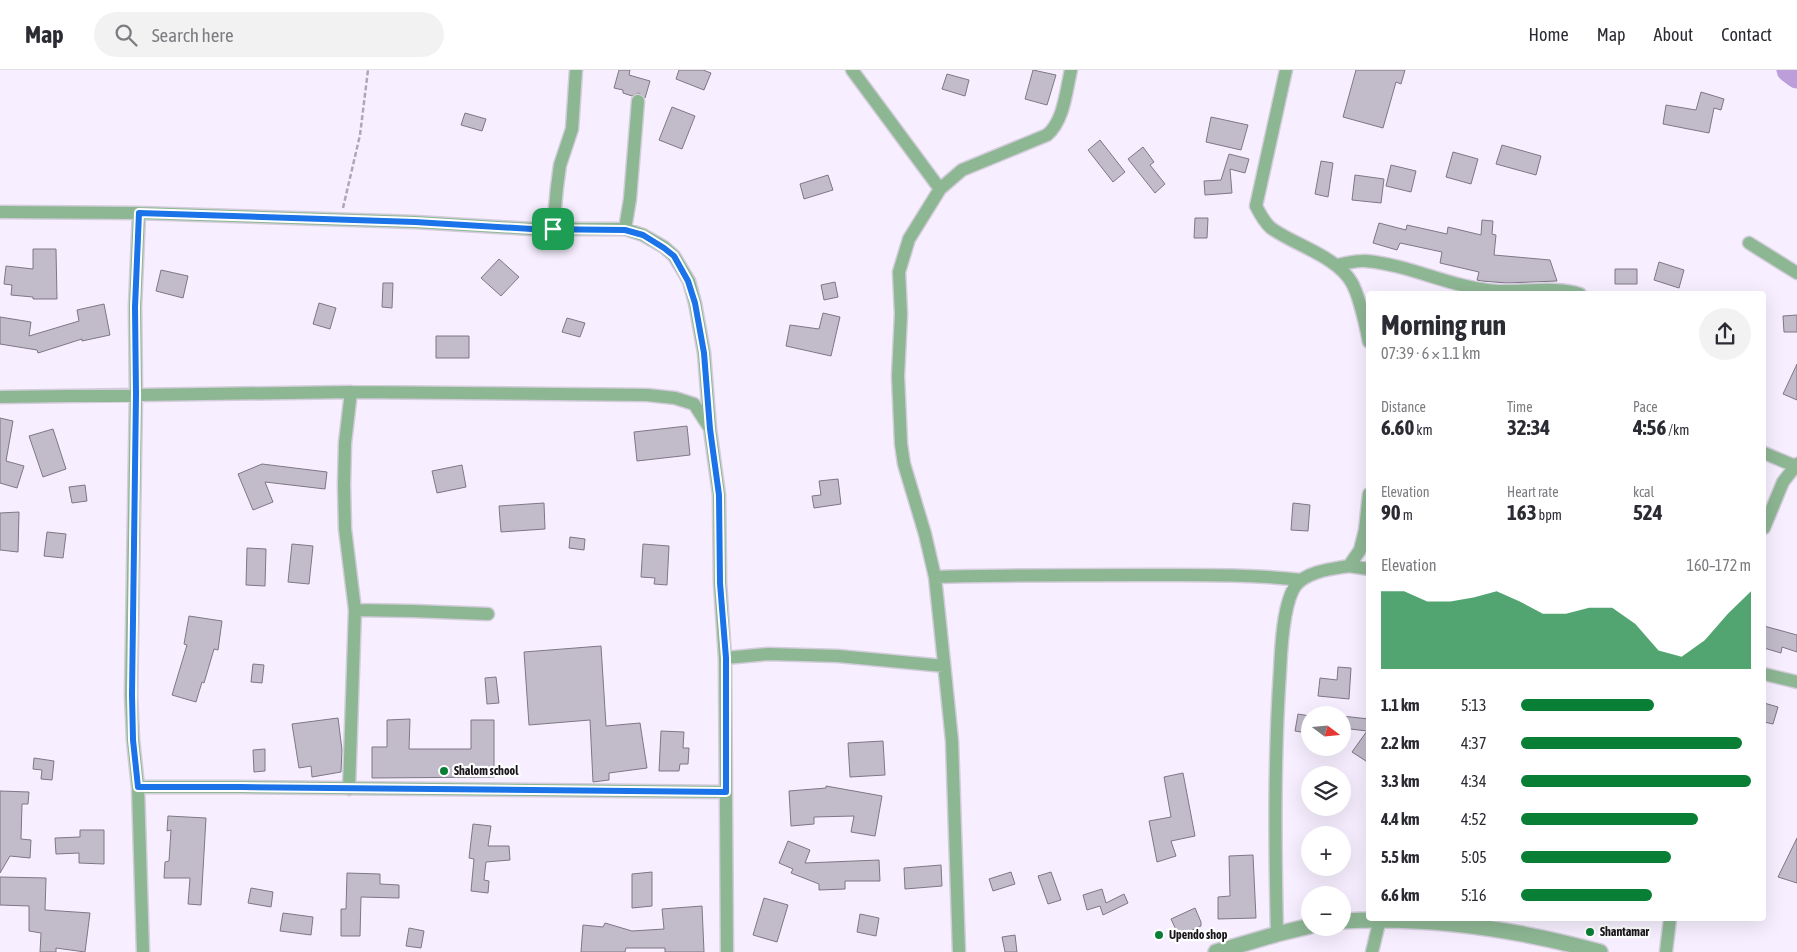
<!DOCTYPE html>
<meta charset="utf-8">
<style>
body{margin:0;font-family:"Asap Condensed",sans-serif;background:#f2f2f3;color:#2b2b33;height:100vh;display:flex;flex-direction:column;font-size:19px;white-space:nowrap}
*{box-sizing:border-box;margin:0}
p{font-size:16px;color:#7c7c81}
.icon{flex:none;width:28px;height:28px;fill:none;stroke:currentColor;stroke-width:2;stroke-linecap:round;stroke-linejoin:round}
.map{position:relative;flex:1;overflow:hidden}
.sheet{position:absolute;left:1366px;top:221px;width:400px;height:630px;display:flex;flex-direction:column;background:#fff;border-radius:5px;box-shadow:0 5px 20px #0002}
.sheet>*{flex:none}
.needle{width:32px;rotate:106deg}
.fabs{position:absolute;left:1301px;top:636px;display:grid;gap:10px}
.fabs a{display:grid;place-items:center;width:50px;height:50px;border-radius:50%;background:#fff;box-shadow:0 5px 20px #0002;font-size:25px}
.pin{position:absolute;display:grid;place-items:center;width:42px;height:42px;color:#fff;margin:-21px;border-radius:10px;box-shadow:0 2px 8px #0006}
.round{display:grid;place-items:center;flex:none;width:52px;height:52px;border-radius:26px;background:#f2f2f3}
.overview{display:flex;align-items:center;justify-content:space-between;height:85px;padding:0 15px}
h1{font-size:28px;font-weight:700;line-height:38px}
.stats{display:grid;grid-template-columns:repeat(3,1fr);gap:8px;height:85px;padding:5px 15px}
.stats div{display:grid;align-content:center}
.stats b{font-size:21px;font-weight:700}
.stats small{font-size:14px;font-weight:400}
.stats p{font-size:14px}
.chart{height:140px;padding:10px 15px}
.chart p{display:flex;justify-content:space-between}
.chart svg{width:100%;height:90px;margin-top:5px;fill:#097e35;opacity:.7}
ul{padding:0 15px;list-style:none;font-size:16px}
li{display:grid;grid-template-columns:80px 60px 1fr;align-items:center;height:38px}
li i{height:12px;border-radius:6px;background:#097e35}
header{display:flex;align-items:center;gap:30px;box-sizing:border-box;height:70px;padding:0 25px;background:#fff;border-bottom:1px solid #e1e1e2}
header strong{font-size:24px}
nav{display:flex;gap:28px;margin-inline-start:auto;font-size:18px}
.search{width:350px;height:45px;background:#f2f2f3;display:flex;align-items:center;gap:12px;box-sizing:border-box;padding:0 18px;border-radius:28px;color:#7c7c81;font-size:19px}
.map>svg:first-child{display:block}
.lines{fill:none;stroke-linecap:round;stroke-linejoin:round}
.river{stroke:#bc9eda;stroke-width:25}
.building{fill:#c2bbca;stroke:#7e7785}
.minor-casing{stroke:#d3ccdb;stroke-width:15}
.tertiary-casing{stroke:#d3ccdb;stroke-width:18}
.path{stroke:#aea8b4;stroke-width:2.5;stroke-dasharray:5 2.5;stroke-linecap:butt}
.minor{stroke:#8db693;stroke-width:12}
.tertiary{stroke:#8db693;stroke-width:15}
.route-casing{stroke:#fff;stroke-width:10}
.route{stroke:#1a73e8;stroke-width:6}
.poi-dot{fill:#097e35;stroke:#fff;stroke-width:2}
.labels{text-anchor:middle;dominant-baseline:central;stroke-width:4.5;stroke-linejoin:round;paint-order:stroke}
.poi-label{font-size:12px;font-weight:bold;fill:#19161b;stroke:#fff;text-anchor:start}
</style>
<header>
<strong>Map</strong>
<div class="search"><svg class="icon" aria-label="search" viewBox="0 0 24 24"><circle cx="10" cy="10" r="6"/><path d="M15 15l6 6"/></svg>Search here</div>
<nav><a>Home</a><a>Map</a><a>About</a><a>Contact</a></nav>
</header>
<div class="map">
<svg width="1797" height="882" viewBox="0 0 1797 882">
<rect width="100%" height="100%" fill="#f7efff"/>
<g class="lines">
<!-- river -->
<path class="river" d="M 1789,0 L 1797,6"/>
</g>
<!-- building -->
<path class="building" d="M 619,0 L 630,0 L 629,5 L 650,11 L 645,28 L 639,23 L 632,26 L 623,23 L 623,20 L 614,18 Z
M 679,0 L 703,0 L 711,3 L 704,20 L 676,9 Z
M 1033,0 L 1056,5 L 1047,35 L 1025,29 Z
M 1356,0 L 1405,0 L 1401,14 L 1396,12 L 1383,58 L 1343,47 Z
M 947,4 L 969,10 L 965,26 L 942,19 Z
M 1701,22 L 1724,29 L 1721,40 L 1714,38 L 1709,63 L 1663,54 L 1666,35 L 1696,40 Z
M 672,37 L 695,46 L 682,79 L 659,70 Z
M 465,43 L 486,49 L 482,61 L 461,55 Z
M 1211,47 L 1248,55 L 1241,80 L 1206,72 Z
M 1100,70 L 1125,102 L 1113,112 L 1088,80 Z
M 1502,75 L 1541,86 L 1536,105 L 1496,94 Z
M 1143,77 L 1154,92 L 1150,95 L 1165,114 L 1155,123 L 1128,89 Z
M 1453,82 L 1478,89 L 1471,114 L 1446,107 Z
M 1229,84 L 1249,89 L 1245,103 L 1230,99 L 1232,123 L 1205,125 L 1204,111 L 1221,110 Z
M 1321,91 L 1333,93 L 1328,127 L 1315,124 Z
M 1391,95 L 1416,101 L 1411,122 L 1386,116 Z
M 828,105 L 833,120 L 804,129 L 800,114 Z
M 1355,105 L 1384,109 L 1381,133 L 1352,130 Z
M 1195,148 L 1208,148 L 1207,168 L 1194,168 Z
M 1482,150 L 1493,151 L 1492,164 L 1496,165 L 1494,185 L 1550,190 L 1557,211 L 1507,213 L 1482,211 L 1477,210 L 1479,202 L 1440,193 L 1442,182 L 1400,173 L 1397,180 L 1373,173 L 1379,153 L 1406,160 L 1407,155 L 1447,164 L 1448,157 L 1481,165 Z
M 33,179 L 56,179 L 57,229 L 33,229 L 33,227 L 11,225 L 12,215 L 4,214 L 6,196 L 33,199 Z
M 499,189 L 519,207 L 501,226 L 481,208 Z
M 1659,192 L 1684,200 L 1679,218 L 1654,210 Z
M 1615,199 L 1637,199 L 1637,214 L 1615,214 Z
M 161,200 L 188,206 L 183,228 L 156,221 Z
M 835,212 L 838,227 L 824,230 L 821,215 Z
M 383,213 L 393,213 L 392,238 L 382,237 Z
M 319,233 L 336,238 L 330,259 L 313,254 Z
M 104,234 L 110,265 L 82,271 L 82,269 L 38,283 L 37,280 L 0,274 L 0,247 L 31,252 L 29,266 L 79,251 L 77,240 Z
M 823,243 L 840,247 L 831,286 L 786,276 L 790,255 L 819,259 Z
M 1797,245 L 1797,262 L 1784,262 L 1783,246 Z
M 567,248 L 585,253 L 580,267 L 562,262 Z
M 436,266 L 469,266 L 469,288 L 436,288 Z
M 1797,294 L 1797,330 L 1783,324 Z
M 0,348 L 13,351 L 6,391 L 24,396 L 17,418 L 0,413 Z
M 687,356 L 690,385 L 637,391 L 634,362 Z
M 53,359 L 66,399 L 43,407 L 29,366 Z
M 262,394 L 327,402 L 325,419 L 265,412 L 273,432 L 253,440 L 238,404 Z
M 462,395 L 466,417 L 437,423 L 432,401 Z
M 838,409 L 841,434 L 814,438 L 812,426 L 821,425 L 819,411 Z
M 85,415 L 87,431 L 72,433 L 69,417 Z
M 544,433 L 545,459 L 501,462 L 499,436 Z
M 1293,433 L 1310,435 L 1308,461 L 1291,460 Z
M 19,442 L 18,482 L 0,480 L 0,443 Z
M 47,462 L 66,464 L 63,488 L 44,486 Z
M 570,467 L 585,469 L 584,480 L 569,478 Z
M 292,474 L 313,476 L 309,514 L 288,512 Z
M 643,474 L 669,476 L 667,515 L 654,514 L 655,508 L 641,507 Z
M 247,478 L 266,479 L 265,516 L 246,515 Z
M 189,546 L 222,551 L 218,580 L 214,579 L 204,613 L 202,612 L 196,632 L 172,625 L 187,575 L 184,574 Z
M 1764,556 L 1797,565 L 1797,582 L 1782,577 L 1781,583 L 1764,578 Z
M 601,576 L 606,656 L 640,653 L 647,698 L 609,703 L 609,710 L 593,712 L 590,650 L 529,655 L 524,582 Z
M 253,594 L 264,595 L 262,613 L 251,612 Z
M 1338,597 L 1351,598 L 1349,629 L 1318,626 L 1320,608 L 1337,610 Z
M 496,607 L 499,633 L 487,634 L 485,608 Z
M 1764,633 L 1778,637 L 1773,654 L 1764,652 Z
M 1298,644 L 1310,646 L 1307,663 L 1295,661 Z
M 1342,646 L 1369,649 L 1369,693 L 1352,682 L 1367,661 L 1342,658 Z
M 338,648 L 342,680 L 341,702 L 312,707 L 311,696 L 299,698 L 292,654 Z
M 410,649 L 409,679 L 471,679 L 471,650 L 494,650 L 494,707 L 372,708 L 372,677 L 387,677 L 387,650 Z
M 661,661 L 684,662 L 683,678 L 689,678 L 688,694 L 680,694 L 679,701 L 659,701 Z
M 883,671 L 885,705 L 850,707 L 848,673 Z
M 265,679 L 265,701 L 254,702 L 253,680 Z
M 34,688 L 54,691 L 52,710 L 41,709 L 42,700 L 33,699 Z
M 1183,703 L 1195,766 L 1171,771 L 1176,786 L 1157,792 L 1149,751 L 1171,747 L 1164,707 Z
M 826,716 L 882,726 L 875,766 L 851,762 L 854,746 L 814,747 L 814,754 L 791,756 L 789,721 L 826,718 Z
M 0,721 L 29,722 L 28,734 L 22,734 L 21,769 L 31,770 L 30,788 L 10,786 L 0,803 Z
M 168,746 L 206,748 L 201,835 L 188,834 L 190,808 L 164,808 L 165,792 L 169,791 L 171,760 L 167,761 Z
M 473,754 L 491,756 L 488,776 L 509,776 L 510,790 L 486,792 L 484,810 L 489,811 L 488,823 L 471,821 L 474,789 L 469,788 Z
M 80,760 L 104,760 L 104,794 L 79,793 L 79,783 L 56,784 L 55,768 L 80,767 Z
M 1797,768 L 1797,813 L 1778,807 Z
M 788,771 L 810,780 L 805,793 L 879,790 L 880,811 L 845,811 L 845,819 L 819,820 L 819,814 L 791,803 L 793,799 L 779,793 Z
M 1253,785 L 1256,848 L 1218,849 L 1218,827 L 1230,826 L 1229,786 Z
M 941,795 L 942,816 L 905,819 L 904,798 Z
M 652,802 L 652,836 L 632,838 L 632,804 Z
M 1011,802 L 1015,814 L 993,821 L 989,809 Z
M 1051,802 L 1061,830 L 1048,834 L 1038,806 Z
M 347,803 L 380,804 L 380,814 L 399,815 L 399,828 L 361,827 L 360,866 L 341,866 L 341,839 L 346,839 Z
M 0,807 L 46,808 L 45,840 L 90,843 L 85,882 L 56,878 L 56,882 L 40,882 L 41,863 L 29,861 L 29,836 L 0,835 Z
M 251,818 L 273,822 L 271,837 L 248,833 Z
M 1102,819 L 1106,833 L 1124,824 L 1128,833 L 1103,845 L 1100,836 L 1087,840 L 1083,825 Z
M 764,828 L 788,835 L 777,872 L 753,865 Z
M 702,836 L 704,882 L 665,882 L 665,878 L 626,878 L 625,882 L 581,882 L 583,855 L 603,857 L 605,853 L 632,861 L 664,859 L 662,839 Z
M 1195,838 L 1201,852 L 1201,856 L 1179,866 L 1171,849 Z
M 283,843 L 313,847 L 311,865 L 280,861 Z
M 860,844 L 879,848 L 876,866 L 857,862 Z
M 409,858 L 424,861 L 421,878 L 406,876 Z
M 1015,865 L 1017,882 L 1005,882 L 1002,867 Z"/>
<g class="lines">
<!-- minor casing -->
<g class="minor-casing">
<path id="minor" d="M 852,0 L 940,119
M 1286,0 L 1256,136 C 1260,144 1264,152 1271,158 C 1294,175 1337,186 1352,213 C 1359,226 1366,257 1369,272
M 0,142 L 139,143 L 415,152 L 532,159 L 625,159 L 643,165 L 664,177 L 674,186 L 689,211 L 695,233 L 704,283 L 710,359 L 719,425 L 720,513 L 725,588 L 727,882
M 139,143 L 135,237 L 136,324 L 131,625 L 133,670 L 138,717 L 143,882
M 553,159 L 557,117 L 560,95 L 572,59 L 576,0
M 625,159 L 630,129 L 638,31
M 1749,173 L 1797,203
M 1336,195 C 1345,194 1357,190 1366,191 C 1411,195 1452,218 1497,221 C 1521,222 1559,216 1580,224
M 0,327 L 351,322 L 647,325 L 675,328 L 694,334 L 709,357
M 1764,383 L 1795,396
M 1764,458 L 1783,412 L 1797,394
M 1349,496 L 1369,499
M 935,507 C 1005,505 1075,505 1145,505 C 1197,505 1249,504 1301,510
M 355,540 L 413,541 L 488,544
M 725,588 L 768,584 L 838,586 L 944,596
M 1764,604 L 1797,612
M 138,717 L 241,717 L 726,722
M 349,719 L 355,540 L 345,459 L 344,415 L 345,373 L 351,322
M 1277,864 C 1275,776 1274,688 1280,601 C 1281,579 1283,532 1296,515 C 1308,501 1332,499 1349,496 L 1360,480 L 1365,460 L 1369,424
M 959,882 L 952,671 L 940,554 L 935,507 L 925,464 L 904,394 L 901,374 L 898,306 L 901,244 L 899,202 L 909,169 L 940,119 L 962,100 L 1047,65 C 1064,51 1066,21 1071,0
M 1372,882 L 1380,849
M 1666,882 L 1670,849"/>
</g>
<!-- tertiary casing -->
<g class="tertiary-casing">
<path id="tertiary" d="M 1342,851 C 1430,846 1516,859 1600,882
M 1216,882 L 1277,864 L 1310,856"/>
</g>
<!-- path -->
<path class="path" d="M 343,138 L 360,65 L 368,0"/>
<!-- minor -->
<use href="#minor" class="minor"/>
<!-- tertiary -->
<use href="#tertiary" class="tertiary"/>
</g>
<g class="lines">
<!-- route casing -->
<g class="route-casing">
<path id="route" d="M 139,143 L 415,152 L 532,159 L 625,160 L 643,165 L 664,178 L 674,186 L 688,211 L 695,233 L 704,283 L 710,359 L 719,425 L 720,513 L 726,588 L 726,722 L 241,717 L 138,717 L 133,670 L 132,625 L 136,324 L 135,237 Z"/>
</g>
<!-- route -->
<use href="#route" class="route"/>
</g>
<!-- markers -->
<g class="poi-dot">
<circle cx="444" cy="701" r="5"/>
<circle cx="1590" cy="862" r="5"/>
<circle cx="1159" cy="865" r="5"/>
</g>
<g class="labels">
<!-- poi labels -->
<g class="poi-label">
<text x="454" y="701">Shalom school</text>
<text x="1600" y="862">Shantamar</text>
<text x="1169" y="865">Upendo shop</text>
</g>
</g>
</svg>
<div class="fabs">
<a><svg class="needle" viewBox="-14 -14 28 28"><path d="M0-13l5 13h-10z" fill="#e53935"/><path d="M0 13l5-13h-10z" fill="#7c7c81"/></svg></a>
<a><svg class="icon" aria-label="layers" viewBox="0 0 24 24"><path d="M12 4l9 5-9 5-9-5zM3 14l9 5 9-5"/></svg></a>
<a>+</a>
<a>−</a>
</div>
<div class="pin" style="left:553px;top:159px;background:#1e9e55"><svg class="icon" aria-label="arrive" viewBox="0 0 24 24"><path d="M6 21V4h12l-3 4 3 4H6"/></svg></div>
<section class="sheet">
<div class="overview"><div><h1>Morning run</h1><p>07:39 · 6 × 1.1 km</p></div><a class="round"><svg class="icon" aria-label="share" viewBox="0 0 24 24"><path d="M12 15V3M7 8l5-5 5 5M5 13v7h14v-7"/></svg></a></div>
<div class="stats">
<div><p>Distance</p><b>6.60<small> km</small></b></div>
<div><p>Time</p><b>32:34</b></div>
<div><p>Pace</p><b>4:56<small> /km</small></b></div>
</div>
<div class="stats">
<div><p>Elevation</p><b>90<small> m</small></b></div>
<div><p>Heart rate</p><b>163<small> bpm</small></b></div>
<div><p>kcal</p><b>524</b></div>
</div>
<div class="chart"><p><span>Elevation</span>160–172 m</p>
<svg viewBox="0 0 160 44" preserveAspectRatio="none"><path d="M0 44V6L10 6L20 11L30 11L40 9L50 6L60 11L70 17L80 17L90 14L100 14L110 22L120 35L130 38L140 30L150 17L160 6V44z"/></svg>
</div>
<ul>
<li><b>1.1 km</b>5:13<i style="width:58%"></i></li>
<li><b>2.2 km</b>4:37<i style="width:96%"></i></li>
<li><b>3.3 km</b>4:34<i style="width:100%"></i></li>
<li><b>4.4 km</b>4:52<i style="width:77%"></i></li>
<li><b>5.5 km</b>5:05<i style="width:65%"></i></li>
<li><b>6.6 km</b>5:16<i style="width:57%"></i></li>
</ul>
</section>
</div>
